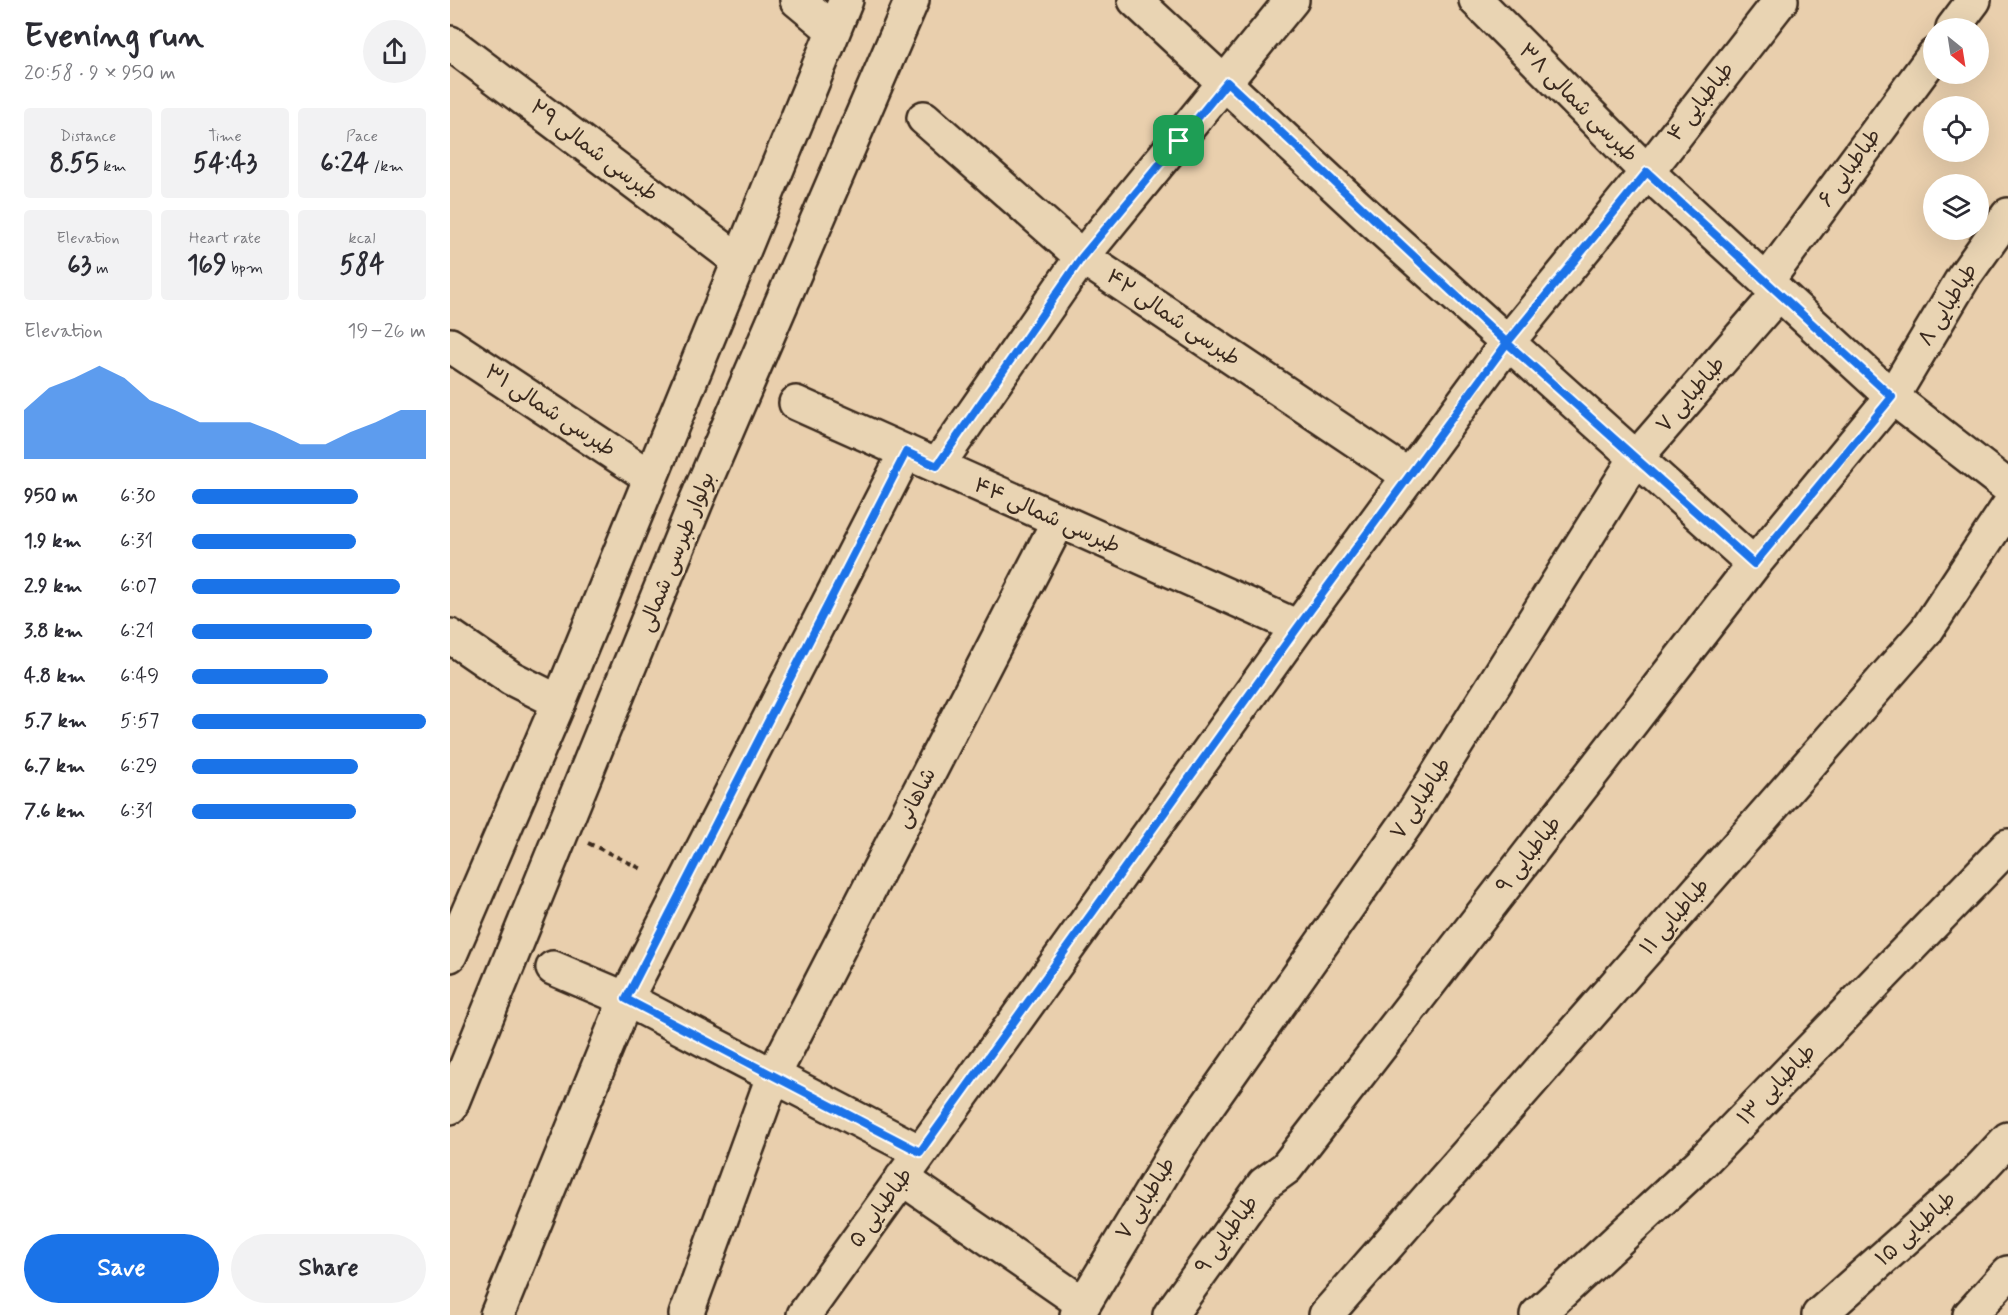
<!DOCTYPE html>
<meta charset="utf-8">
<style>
body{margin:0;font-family:Mynerve,"Playpen Sans Arabic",sans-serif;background:#f2f2f3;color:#2b2b33;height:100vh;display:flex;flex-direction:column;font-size:22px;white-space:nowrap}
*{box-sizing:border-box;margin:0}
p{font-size:20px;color:#7c7c81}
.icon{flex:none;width:33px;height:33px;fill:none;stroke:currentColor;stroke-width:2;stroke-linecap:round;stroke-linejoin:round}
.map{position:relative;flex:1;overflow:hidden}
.side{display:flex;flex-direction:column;background:#fff;width:450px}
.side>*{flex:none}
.needle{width:39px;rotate:150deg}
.fabs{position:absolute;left:1473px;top:18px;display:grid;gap:12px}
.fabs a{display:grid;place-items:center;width:66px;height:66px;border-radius:50%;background:#fff;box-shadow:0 6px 24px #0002;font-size:30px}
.pin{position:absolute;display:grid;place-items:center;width:51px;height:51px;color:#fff;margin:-26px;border-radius:12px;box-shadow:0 3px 9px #0006}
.round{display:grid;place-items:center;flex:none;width:63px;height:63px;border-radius:32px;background:#f2f2f3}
.summary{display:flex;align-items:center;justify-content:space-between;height:102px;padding:0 24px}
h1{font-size:33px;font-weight:700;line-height:45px}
.metrics{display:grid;grid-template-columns:repeat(3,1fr);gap:9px;height:102px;padding:6px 24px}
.metrics div{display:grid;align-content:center;border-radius:6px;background:#f2f2f3;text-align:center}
.metrics b{font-size:26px;font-weight:700}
.metrics small{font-size:16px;font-weight:400}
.metrics p{font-size:16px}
.chart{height:168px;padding:12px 24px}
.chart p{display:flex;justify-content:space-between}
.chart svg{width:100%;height:108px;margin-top:6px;fill:#1a73e8;opacity:.7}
.primary-button{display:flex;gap:12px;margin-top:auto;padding:12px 24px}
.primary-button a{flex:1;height:69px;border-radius:36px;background:#1a73e8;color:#fff;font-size:24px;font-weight:700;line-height:69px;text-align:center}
.primary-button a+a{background:#f2f2f3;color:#2b2b33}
ul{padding:0 24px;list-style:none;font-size:20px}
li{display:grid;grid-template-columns:96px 72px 1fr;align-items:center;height:45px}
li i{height:15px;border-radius:8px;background:#1a73e8}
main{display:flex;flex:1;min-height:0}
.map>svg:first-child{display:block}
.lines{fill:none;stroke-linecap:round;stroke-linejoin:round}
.street-casing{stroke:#3b2a1e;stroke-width:38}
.secondary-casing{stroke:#3b2a1e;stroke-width:38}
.path{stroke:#3b2a1e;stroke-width:4;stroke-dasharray:6 4.5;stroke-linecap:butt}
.street{stroke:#e9d4b3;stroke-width:33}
.secondary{stroke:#e9d4b3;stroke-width:33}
.route-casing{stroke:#fff;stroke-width:12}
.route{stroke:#1a73e8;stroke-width:8}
.labels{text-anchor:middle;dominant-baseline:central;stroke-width:5;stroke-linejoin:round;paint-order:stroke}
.street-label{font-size:21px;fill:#3b2a1e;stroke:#e9d4b3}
</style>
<main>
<section class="side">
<div class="summary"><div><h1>Evening run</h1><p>20:58 · 9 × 950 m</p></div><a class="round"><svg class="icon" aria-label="share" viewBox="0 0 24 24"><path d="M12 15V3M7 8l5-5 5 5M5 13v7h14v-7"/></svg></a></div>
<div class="metrics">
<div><p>Distance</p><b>8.55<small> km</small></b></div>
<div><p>Time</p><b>54:43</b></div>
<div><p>Pace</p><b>6:24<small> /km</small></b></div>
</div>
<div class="metrics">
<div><p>Elevation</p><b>63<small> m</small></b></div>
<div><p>Heart rate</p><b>169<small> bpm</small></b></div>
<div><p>kcal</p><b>584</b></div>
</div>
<div class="chart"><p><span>Elevation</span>19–26 m</p>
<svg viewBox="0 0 160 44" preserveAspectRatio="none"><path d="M0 44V24L10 15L20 11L30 6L40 11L50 20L60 24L70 29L80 29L90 29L100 33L110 38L120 38L130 33L140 29L150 24L160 24V44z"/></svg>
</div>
<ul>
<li><b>950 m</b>6:30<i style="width:71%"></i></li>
<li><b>1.9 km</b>6:31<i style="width:70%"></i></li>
<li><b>2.9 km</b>6:07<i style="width:89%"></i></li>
<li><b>3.8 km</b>6:21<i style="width:77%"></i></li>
<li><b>4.8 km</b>6:49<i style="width:58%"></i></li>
<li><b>5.7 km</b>5:57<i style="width:100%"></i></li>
<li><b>6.7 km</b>6:29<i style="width:71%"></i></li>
<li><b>7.6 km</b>6:31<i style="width:70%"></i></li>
</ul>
<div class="primary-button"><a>Save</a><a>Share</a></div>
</section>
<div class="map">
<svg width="1558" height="1315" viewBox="0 0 1558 1315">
<rect width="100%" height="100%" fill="#e9cfad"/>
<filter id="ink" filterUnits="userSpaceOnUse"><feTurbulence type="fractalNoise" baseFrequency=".0167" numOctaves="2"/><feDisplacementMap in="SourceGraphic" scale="12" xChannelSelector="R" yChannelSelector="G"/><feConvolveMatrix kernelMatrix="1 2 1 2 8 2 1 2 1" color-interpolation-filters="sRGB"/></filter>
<g filter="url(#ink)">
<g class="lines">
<!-- street casing -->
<g class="street-casing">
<path id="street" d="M 347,0 L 383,30
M 685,0 L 924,222 L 1304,564
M 1503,28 L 1524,0
M 0,43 L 288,260
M 474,118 L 632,257 L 959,476
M 1316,282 L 1484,55
M 0,345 L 200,477
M 346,403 L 848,627
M 487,466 L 632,257 L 842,0
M 0,636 L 61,678 L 109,702
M 103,968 L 176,999 L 470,1152
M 452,1178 L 632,1303
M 47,1315 L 176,999 L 456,452
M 236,1315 L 324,1074 L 608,522
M 354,1315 L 848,627 L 1057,343 L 1197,172 L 1331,0
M 627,1315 L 729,1146 L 962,815 L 1186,458 L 1329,293
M 720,1315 L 814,1184 L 836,1168 L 1304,564 L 1442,397 L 1513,278 L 1558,215
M 876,1315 L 1476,631 L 1558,507
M 1087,1315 L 1252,1162 L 1558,846
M 1369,1315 L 1512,1188 L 1558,1139
M 1520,1315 L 1558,1273"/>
</g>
<!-- secondary casing -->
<g class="secondary-casing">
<path id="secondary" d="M 1026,0 L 1197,172 L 1442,397 L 1558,487
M 0,955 L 109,702 L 396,0
M 0,1107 L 246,502 L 462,0"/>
</g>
<!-- path -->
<path class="path" d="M 138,843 L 192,869"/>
<!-- street -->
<use href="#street" class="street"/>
<!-- secondary -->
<use href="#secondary" class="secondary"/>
</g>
</g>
<g class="lines" filter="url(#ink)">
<!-- route casing -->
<g class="route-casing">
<path id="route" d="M 729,141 L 632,257 L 487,466 L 456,452 L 176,999 L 470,1152 L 848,627 L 1057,343 L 1304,564 L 1442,397 L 1197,172 L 1057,343 L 777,82 L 729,141"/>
</g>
<!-- route -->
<use href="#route" class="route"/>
</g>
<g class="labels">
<!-- street labels -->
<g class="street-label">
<text transform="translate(1251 102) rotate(-52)">طباطبایی ۴</text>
<text transform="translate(1128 103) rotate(45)">طبرسی شمالی ۳۸</text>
<text transform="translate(144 151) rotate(37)">طبرسی شمالی ۲۹</text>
<text transform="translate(1400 168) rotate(-54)">طباطبایی ۶</text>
<text transform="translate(1498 305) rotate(-58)">طباطبایی ۸</text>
<text transform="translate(723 318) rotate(34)">طبرسی شمالی ۴۲</text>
<text transform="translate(1241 395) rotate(-49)">طباطبایی ۷</text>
<text transform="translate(100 411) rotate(33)">طبرسی شمالی ۳۱</text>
<text transform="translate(597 516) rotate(24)">طبرسی شمالی ۴۴</text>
<text transform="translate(227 552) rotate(-68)">بولوار طبرسی شمالی</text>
<text transform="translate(466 798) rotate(-63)">شاهانی</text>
<text transform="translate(971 799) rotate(-57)">طباطبایی ۷</text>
<text transform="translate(1079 855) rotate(-52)">طباطبایی ۹</text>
<text transform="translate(1225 917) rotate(-49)">طباطبایی ۱۱</text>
<text transform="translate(1327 1085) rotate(-46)">طباطبایی ۱۳</text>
<text transform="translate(696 1199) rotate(-58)">طباطبایی ۷</text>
<text transform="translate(431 1208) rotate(-54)">طباطبایی ۵</text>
<text transform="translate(1466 1229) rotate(-42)">طباطبایی ۱۵</text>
<text transform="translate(777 1235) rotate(-54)">طباطبایی ۹</text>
</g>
</g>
</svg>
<div class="fabs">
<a><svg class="needle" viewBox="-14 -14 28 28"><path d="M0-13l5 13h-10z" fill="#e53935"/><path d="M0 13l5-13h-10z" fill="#7c7c81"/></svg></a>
<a><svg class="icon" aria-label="locate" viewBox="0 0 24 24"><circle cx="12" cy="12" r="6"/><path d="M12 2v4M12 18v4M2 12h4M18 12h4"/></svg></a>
<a><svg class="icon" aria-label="layers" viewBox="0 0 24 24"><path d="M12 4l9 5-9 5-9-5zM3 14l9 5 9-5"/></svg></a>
</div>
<div class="pin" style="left:729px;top:141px;background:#1e9e55"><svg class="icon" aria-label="arrive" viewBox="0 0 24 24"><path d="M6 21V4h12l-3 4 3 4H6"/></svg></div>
</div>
</main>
